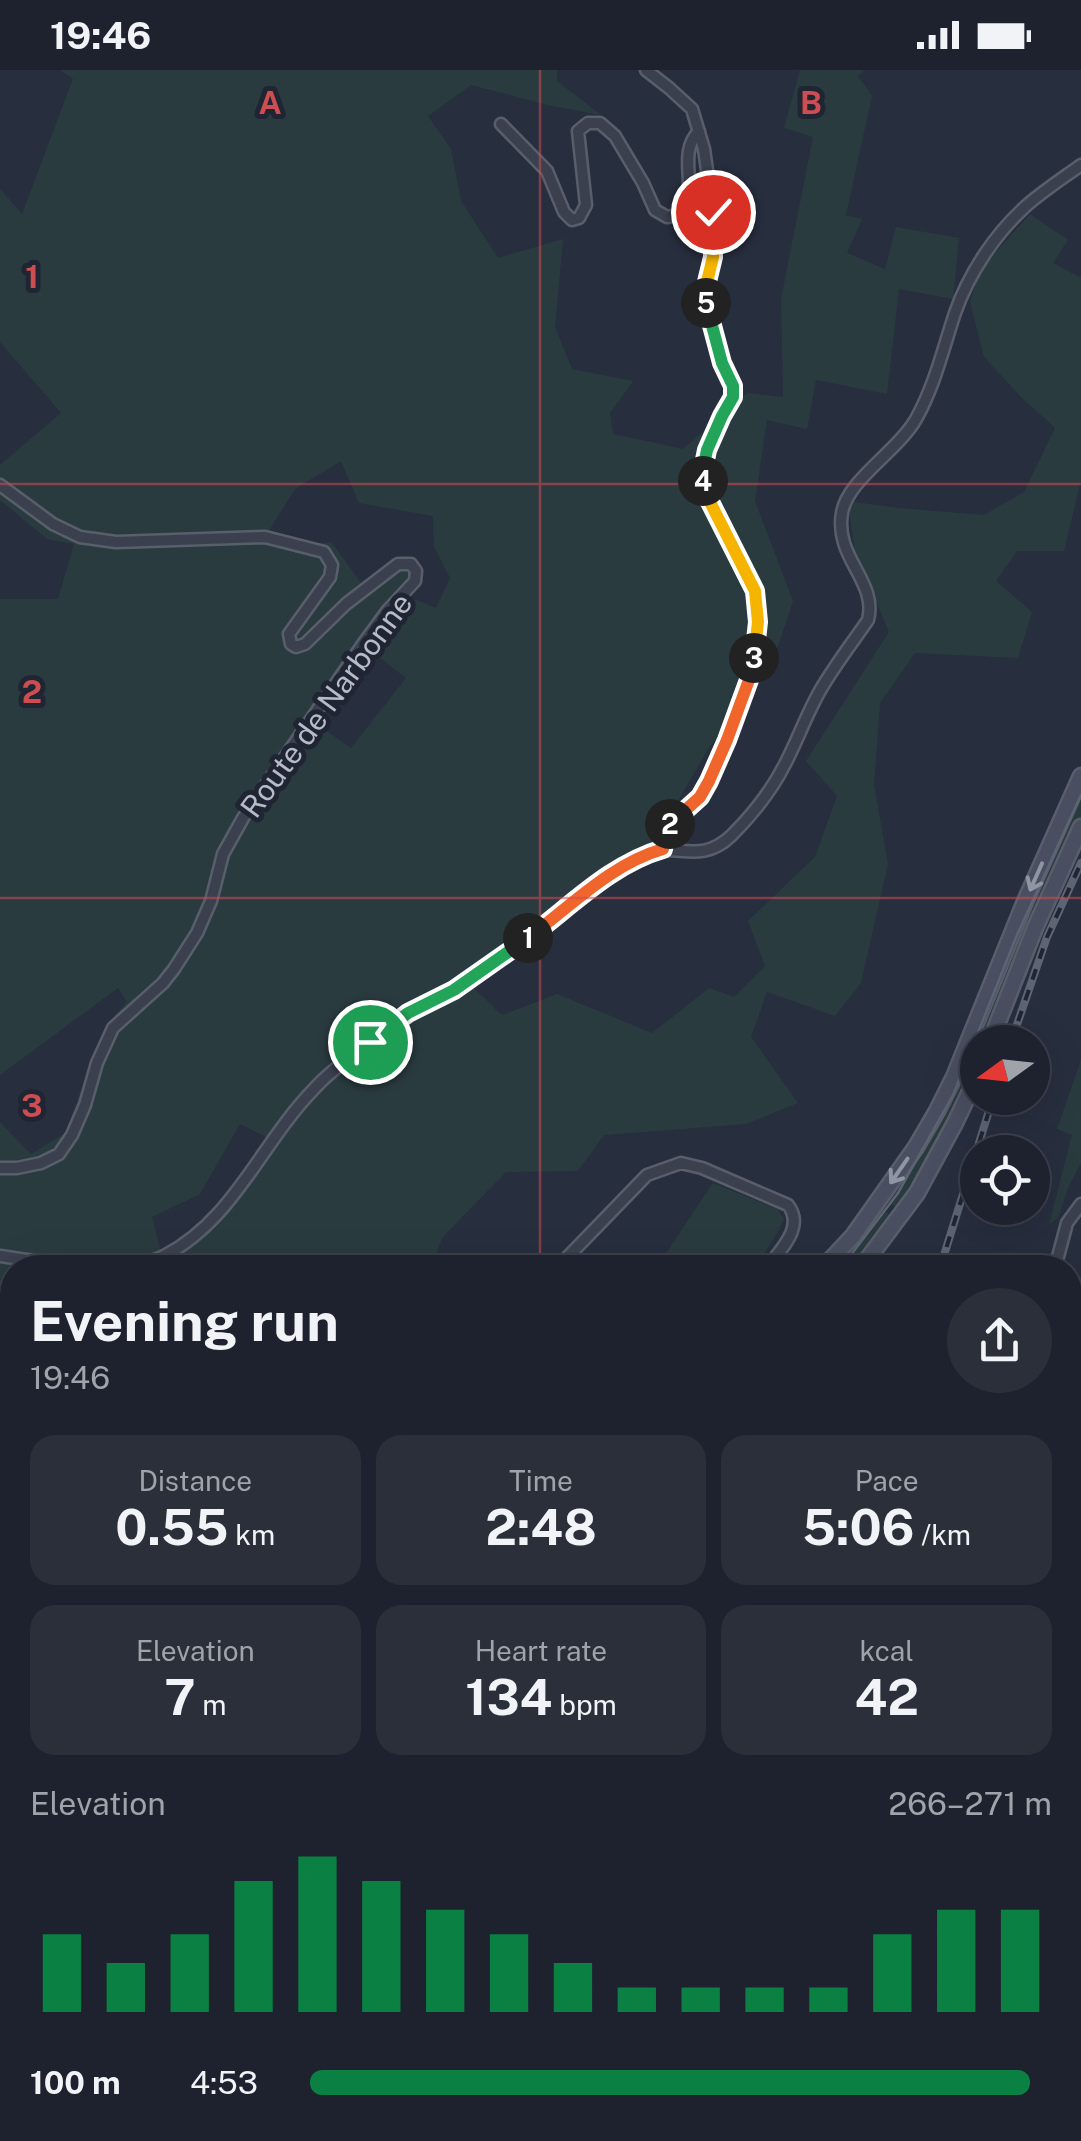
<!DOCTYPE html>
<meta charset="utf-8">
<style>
body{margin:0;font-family:"Public Sans",sans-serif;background:#2a2f3a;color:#f1f3f6;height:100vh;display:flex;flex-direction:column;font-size:38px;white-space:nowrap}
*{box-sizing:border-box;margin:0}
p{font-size:32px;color:#a0a4aa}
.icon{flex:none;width:55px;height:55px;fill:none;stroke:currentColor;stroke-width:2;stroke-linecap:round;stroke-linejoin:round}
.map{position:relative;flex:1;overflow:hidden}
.details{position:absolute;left:0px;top:1185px;width:1082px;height:888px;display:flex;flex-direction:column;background:#1d222e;border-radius:40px 40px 0 0;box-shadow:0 10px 40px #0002,0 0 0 2px #3b3f4a}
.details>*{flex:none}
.needle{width:65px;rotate:255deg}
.fabs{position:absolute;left:960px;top:955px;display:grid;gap:20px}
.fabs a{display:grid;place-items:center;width:90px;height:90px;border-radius:50%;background:#1d222e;box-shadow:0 10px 40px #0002,0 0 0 2px #3b3f4a;font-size:50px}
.pin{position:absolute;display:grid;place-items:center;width:85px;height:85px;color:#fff;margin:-42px;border:5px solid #fff;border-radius:50%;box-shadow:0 2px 10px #0007}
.km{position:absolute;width:50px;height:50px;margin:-25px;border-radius:50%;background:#222;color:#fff;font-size:28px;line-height:50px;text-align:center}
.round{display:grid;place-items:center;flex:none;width:105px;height:105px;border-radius:52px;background:#2a2f3a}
.summary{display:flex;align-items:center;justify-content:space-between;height:170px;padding:0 30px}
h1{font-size:55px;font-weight:700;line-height:75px}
.stats{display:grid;grid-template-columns:repeat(3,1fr);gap:15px;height:170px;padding:10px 30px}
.stats div{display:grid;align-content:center;border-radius:25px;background:#2a2f3a;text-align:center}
.stats b{font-size:50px;font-weight:700}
.stats small{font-size:28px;font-weight:400}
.stats p{font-size:28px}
.chart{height:280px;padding:20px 30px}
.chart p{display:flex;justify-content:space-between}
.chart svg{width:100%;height:180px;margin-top:10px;stroke:#0b8043;stroke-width:6}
ul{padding:0 30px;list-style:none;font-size:32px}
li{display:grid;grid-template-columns:160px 120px 1fr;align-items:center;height:75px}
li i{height:25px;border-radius:12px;background:#0b8043}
.status{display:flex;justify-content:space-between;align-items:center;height:70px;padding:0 50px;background:#1d222e;direction:ltr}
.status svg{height:28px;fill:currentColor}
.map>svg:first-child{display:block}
.green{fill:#2a3b40;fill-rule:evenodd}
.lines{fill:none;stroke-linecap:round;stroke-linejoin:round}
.street-casing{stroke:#595e6b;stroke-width:15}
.secondary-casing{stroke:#595e6b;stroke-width:19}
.highway-casing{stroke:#464b58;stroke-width:22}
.street{stroke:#3b404e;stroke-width:10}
.secondary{stroke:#494f60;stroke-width:14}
.highway{stroke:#736c58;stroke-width:18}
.tram{stroke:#5d6474;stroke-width:2.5}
.rail-casing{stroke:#5d6474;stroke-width:8}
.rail{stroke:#202533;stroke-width:4;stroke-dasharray:11;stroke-linecap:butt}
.oneway{stroke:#9095a4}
.split-1-casing{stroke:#fff;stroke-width:20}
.split-2-casing{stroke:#fff;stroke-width:20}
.split-3-casing{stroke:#fff;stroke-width:20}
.split-4-casing{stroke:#fff;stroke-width:20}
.split-5-casing{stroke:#fff;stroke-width:20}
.split-6-casing{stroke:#fff;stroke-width:20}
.split-1{stroke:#22a559;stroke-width:12}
.split-2{stroke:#f0652b;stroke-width:12}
.split-3{stroke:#f0652b;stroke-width:12}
.split-4{stroke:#f5b400;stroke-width:12}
.split-5{stroke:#22a559;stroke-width:12}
.split-6{stroke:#f5b400;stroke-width:12}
.grid{fill:none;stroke:#ce4d50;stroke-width:2.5;stroke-opacity:0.55}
.labels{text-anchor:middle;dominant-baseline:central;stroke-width:10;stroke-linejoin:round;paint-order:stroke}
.street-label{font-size:30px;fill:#b7bbc8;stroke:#202533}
.grid-label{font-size:32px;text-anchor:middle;font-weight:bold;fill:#ce4d50;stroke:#202533;stroke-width:10;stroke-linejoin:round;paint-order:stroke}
</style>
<div class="status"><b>19:46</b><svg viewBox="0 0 49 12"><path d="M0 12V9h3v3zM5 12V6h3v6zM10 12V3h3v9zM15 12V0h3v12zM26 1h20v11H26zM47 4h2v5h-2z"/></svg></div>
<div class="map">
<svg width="1081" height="2071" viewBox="0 0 1081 2071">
<rect width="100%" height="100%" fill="#272e3e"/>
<!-- green -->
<path class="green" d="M 60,0 L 557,0 L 557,11 L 601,45 L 552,36 L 471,15 L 428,46 L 451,79 L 461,131 L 498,188 L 563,169 L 555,257 L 572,299 L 633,311 L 610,343 L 613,364 L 683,379 L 747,323 L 783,327 L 781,229 L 813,67 L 784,58 L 800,0 L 864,0 L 858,6 L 872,26 L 846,145 L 862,149 L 847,183 L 885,199 L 896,157 L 959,168 L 953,229 L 899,219 L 887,324 L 816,310 L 807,359 L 767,350 L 755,431 L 793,531 L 772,594 L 707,681 L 654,772 L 522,862 L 466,911 L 502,945 L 557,924 L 652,963 L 709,918 L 734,927 L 765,896 L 748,851 L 815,787 L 837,726 L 806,691 L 889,562 L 855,483 L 848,431 L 898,438 L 984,445 L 1024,422 L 1055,358 L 1021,327 L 984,287 L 970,232 L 980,200 L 1030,144 L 1068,170 L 1053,193 L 1081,208 L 1081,410 L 1064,481 L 1017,481 L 996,511 L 1032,542 L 1018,588 L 915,583 L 880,633 L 874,715 L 888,794 L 861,913 L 835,946 L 767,922 L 751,967 L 798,1033 L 746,1054 L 604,1065 L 578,1101 L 506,1102 L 442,1168 L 432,1197 L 12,1198 L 12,2060 L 63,2060 L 55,2071 L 0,2071 L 0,1305 L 6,1295 L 11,1226 L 0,1224 L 0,1052 L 31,1084 L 65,1063 L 100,970 L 114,946 L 127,932 L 118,918 L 0,1005 L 0,529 L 58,529 L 74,474 L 47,469 L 0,430 L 0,395 L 61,343 L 0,272 L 0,119 L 22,144 L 73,9 ZM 341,391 L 359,433 L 433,446 L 434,477 L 450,508 L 436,538 L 404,525 L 416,501 L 398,494 L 368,522 L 331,472 L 303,475 L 265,467 L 295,419 ZM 364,575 L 406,608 L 351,678 L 311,650 ZM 240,1054 L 272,1070 L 213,1153 L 161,1182 L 152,1147 L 200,1124 Z
M 1081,720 L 1081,749 L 1039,837 L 987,972 L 978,972 L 977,996 L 971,1014 L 905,1134 L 900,1132 L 896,1138 L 885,1129 L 900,1109 Z
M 1081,990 L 1081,1093 L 1068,1118 L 1058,1148 L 1049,1154 L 1072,1065 L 1057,1059 Z
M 713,1113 L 777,1139 L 784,1149 C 777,1167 765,1180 757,1197 L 657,1197 Z
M 882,1139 L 894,1148 L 855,1197 L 833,1198 L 872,1146 L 875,1148 Z
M 1070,1232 L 1081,1235 L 1081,1326 L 1070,1322 Z
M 1081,1742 L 1081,1840 L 1070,1901 L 1070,1811 Z"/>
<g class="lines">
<!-- street casing -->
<g class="street-casing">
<path id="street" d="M 646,0 L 669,18 L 692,39 L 704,79 L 713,142 L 713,187 L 703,223 L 723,293 L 733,315 L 733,327 L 722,346 L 707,379 L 701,405 L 709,430 L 755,521 L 758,552 L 753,599 L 727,670 L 700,727 L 667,757 L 663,779
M 501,54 L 547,101 L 564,142 L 572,150 L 579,148 L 586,135 L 578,61 L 588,53 L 600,53 L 615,66 L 643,113 L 655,140 L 667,147 L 678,145 C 680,143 687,135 687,132 C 694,108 679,82 699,61
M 0,415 L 53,454 L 80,467 L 116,472 L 265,467 L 324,482 L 332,495 L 330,507 L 289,564 L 291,574 L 296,577 L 305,574 L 346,534 L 398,494 L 411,494 L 416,501 L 415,511 L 388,540 L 363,574 L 243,748 L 223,784 L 211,831 L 197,863 L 174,899 L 163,913 L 113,958 L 97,993 L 85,1035 L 72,1065 L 59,1084 L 41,1093 L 17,1098 L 0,1098
M 0,1186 C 44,1192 124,1206 164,1186 C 234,1150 261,1073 314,1019 C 329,1002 348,989 366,975 C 380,965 393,953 408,944 C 423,934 440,928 455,919 C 470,910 484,899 499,889 C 547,855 591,809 646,784 C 675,771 699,796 731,766 C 752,745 772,720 785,694 C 798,669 807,643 821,619 C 835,595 852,573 868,550 C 878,511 834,488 842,443 C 847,410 897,382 916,349 C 935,315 943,279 955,243 C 969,203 995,164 1026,136 C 1043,121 1063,108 1081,95
M 557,1198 L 647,1105 L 681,1093 L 702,1098 L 788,1135 C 805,1157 781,1179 767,1198
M 1055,1198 L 1067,1153 L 1081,1134
M 467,2060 L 482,2071
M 913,2060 L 928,2071
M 140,2071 L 147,2060
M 859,2071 L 863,2060"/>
</g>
<!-- secondary casing -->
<g class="secondary-casing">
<path id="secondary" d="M 990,972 L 1035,858 L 1081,757
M 823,1198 L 853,1166 L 916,1077 L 937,1041 L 954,1007 L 1024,834 L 1081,706
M 861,1198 L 917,1123 L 955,1053 L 978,1005
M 280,2071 L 282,2060
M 312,2071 L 314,2060
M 560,2071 L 561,2060"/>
</g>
<!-- highway casing -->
<g class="highway-casing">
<path id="highway" d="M 1070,1937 L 1081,1901
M 1070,2001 L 1081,1930
M 1059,2071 L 1061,2060"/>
</g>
<!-- street -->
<use href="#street" class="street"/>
<!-- secondary -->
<use href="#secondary" class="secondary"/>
<!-- highway -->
<use href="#highway" class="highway"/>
<!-- tram -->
<path class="tram" d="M 841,1198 L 898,1123 L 953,1025 L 1017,865 L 1081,725
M 299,2071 L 302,2060"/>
<!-- rail casing -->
<g class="rail-casing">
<path id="rail" d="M 1011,972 L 1047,867 L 1081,793
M 940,1198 L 993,1028
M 677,2071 L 680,2060"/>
</g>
<!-- rail -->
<use href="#rail" class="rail"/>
</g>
<!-- one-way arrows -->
<defs><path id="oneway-shaft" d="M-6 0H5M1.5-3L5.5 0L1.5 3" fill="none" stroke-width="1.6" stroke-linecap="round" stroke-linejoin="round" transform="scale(2.5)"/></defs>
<g class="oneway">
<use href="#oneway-shaft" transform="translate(1036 807) rotate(114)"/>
<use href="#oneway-shaft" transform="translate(899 1101) rotate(125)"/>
</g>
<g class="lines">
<!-- split-1 casing -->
<g class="split-1-casing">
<path id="split-1" d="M 370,972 L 408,943 L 454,920 L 528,868"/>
</g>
<!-- split-2 casing -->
<g class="split-2-casing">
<path id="split-2" d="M 528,868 C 571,836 611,794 663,779 L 667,757 L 670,754"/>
</g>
<!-- split-3 casing -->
<g class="split-3-casing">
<path id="split-3" d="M 670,754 L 700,727 L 709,711 L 727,670 L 753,599 L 754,588"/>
</g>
<!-- split-4 casing -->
<g class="split-4-casing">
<path id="split-4" d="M 703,411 L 709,430 L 755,521 L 758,552 L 754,588"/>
</g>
<!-- split-5 casing -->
<g class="split-5-casing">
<path id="split-5" d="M 703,411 L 702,405 L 707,380 L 722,346 L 733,327 L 733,316 L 722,293 L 706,233"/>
</g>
<!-- split-6 casing -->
<g class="split-6-casing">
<path id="split-6" d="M 706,233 L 704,224 L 713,187 L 713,142"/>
</g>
<!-- split-1 -->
<use href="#split-1" class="split-1"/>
<!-- split-2 -->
<use href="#split-2" class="split-2"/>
<!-- split-3 -->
<use href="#split-3" class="split-3"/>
<!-- split-4 -->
<use href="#split-4" class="split-4"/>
<!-- split-5 -->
<use href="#split-5" class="split-5"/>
<!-- split-6 -->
<use href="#split-6" class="split-6"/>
</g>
<!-- grid -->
<path class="grid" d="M 540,0 L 540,1198M 0,414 L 1081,414M 0,828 L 1081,828M 0,1243 L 12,1243M 1070,1243 L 1081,1243M 0,1657 L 12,1657M 1070,1657 L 1081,1657M 540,2060 L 540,2071"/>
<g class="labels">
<!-- street labels -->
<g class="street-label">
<text transform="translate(326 635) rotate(-54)">Route de Narbonne</text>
</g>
</g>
<g class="grid-label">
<text x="270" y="44">A</text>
<text x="811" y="44">B</text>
<text x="32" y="218">1</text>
<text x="32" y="633">2</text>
<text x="32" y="1047">3</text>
</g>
</svg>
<div class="fabs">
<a><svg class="needle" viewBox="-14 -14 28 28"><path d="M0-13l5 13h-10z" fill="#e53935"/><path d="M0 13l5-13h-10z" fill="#a0a4aa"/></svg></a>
<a><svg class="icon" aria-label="locate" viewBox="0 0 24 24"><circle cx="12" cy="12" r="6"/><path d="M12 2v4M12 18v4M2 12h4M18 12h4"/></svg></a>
</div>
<div class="pin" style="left:370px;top:972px;background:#1e9e55"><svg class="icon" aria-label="arrive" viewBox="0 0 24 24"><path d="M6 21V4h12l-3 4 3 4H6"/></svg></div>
<div class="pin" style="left:713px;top:142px;background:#d93025"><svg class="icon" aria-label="check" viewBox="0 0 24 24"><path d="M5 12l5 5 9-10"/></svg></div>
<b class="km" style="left:528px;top:868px">1</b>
<b class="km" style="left:670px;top:754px">2</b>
<b class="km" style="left:754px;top:588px">3</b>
<b class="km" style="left:703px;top:411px">4</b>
<b class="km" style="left:706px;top:233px">5</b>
<section class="details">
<div class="summary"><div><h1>Evening run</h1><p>19:46</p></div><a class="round"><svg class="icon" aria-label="share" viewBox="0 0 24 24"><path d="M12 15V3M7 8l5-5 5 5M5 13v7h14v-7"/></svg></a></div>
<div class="stats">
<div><p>Distance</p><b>0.55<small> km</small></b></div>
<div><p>Time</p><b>2:48</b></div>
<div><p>Pace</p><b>5:06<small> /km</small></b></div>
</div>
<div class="stats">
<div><p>Elevation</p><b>7<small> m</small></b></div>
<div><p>Heart rate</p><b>134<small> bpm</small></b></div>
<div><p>kcal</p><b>42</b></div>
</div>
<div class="chart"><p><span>Elevation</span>266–271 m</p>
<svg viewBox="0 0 160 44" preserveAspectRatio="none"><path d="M5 44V25M15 44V32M25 44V25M35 44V12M45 44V6M55 44V12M65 44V19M75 44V25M85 44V32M95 44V38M105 44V38M115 44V38M125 44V38M135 44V25M145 44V19M155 44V19"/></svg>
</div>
<ul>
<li><b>100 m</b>4:53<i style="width:97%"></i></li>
</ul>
</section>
</div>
